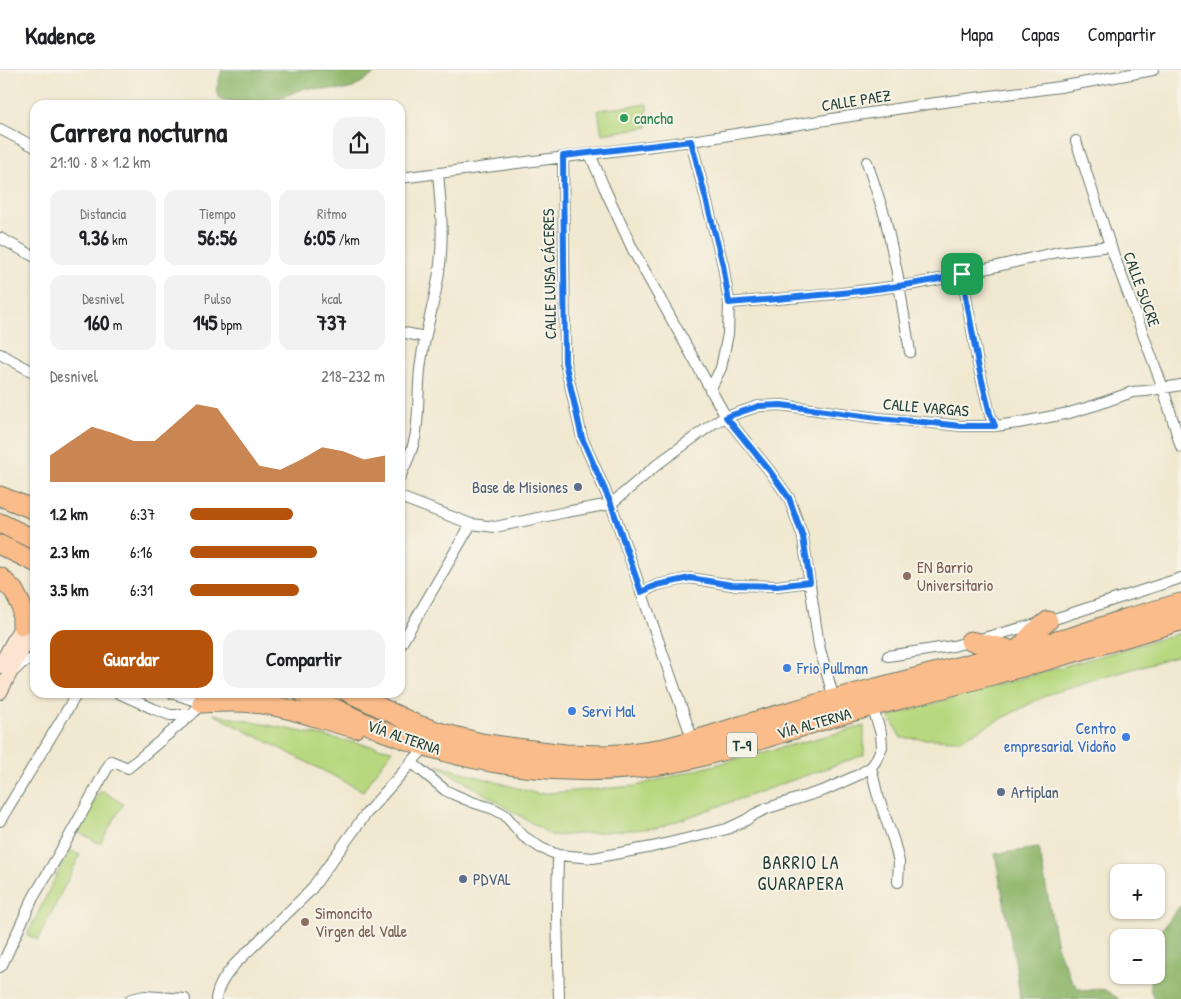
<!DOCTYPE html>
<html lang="es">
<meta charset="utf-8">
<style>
body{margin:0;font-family:"Patrick Hand",sans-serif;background:#f2f2f2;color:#202124;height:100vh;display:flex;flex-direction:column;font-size:19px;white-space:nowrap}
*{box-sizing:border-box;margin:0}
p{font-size:16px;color:#757577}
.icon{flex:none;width:28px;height:28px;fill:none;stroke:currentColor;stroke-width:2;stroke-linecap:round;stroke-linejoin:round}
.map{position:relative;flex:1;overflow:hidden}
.drawer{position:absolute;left:30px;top:30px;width:375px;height:598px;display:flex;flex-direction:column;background:#fff;border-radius:15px;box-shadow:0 1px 4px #0004}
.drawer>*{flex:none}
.controls{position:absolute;left:1110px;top:794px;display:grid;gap:10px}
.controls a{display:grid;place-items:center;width:55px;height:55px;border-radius:10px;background:#fff;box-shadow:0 1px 4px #0004;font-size:25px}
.pin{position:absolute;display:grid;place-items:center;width:42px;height:42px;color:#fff;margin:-21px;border-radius:10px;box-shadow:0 2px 8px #0006}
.round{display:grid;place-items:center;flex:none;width:52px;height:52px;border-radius:15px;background:#f2f2f2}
.headline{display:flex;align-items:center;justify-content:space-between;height:85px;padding:0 20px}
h1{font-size:28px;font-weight:800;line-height:38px}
.metrics{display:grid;grid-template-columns:repeat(3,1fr);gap:8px;height:85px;padding:5px 20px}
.metrics div{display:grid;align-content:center;border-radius:12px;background:#f2f2f2;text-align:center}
.metrics b{font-size:21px;font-weight:800}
.metrics small{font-size:14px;font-weight:400}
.metrics p{font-size:14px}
.chart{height:140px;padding:10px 20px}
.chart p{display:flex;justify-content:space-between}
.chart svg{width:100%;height:90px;margin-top:5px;fill:#b45309;opacity:.7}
.cta{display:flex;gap:10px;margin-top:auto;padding:10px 20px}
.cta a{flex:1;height:58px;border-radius:15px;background:#b45309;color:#fff;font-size:20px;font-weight:800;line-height:58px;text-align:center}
.cta a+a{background:#f2f2f2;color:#202124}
ul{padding:0 20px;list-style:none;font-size:16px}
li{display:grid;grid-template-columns:80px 60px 1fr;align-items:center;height:38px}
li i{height:12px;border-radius:6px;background:#b45309}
header{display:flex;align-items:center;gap:30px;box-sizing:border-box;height:70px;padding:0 25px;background:#fff;border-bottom:1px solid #e0e0e0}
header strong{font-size:24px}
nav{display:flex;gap:28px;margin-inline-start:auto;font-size:18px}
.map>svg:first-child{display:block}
.green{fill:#b8d87f;stroke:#6c8a5a}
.forest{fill:#92b86e;stroke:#587a51}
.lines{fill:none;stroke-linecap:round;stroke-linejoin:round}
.street-casing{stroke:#68796b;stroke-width:12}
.secondary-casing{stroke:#68796b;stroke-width:16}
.highway-casing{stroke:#68796b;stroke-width:21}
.street{stroke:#fff;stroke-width:10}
.secondary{stroke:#fde4d0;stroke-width:14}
.highway{stroke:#f9bc8a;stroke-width:19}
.route-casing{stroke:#fff;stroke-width:10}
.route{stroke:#1a73e8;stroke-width:6}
.leisure-dot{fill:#2e9e5b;stroke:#f7f3e8;stroke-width:2}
.service-dot{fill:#5c6f8a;stroke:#f7f3e8;stroke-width:2}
.education-dot{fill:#8d6e63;stroke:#f7f3e8;stroke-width:2}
.shop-dot{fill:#3f7fe0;stroke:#f7f3e8;stroke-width:2}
.labels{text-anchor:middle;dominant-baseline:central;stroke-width:4;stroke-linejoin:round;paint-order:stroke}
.shield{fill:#f7f3e8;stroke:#60746a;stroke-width:1}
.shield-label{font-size:15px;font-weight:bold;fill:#1f3d34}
.street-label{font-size:16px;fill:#1f3d34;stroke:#f7f3e8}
.leisure-label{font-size:16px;fill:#27864d;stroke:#f7f3e8;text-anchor:start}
.service-label{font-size:16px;fill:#4e5e75;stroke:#f7f3e8;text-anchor:start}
.education-label{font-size:16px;fill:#785e54;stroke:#f7f3e8;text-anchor:start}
.shop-label{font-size:16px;fill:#366cbe;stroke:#f7f3e8;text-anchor:start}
.neighbourhood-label{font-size:18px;letter-spacing:1px;fill:#1f3d34;stroke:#f7f3e8}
</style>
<header>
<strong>Kadence</strong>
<nav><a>Mapa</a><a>Capas</a><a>Compartir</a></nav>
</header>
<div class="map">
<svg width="1181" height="929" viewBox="0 0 1181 929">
<rect width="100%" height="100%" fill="#f7f3e8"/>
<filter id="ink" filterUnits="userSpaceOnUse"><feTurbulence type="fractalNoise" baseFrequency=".02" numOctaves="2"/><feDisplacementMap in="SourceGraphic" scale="10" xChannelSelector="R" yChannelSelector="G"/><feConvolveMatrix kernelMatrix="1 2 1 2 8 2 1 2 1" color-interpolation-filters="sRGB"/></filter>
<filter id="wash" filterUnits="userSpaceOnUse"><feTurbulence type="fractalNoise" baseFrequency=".0096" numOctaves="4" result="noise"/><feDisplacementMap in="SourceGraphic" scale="20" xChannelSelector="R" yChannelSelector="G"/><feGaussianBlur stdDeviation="1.12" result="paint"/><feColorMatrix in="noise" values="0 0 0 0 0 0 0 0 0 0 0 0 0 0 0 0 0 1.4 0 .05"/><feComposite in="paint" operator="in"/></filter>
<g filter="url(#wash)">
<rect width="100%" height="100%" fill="#f1e8d0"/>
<!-- green -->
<path class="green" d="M 647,34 L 648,57 L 602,64 L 598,40 Z
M 1181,563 L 1181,580 L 1179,585 L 1049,624 L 960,670 L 901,668 L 889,646 Z
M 213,644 L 392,680 L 363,721 Z
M 864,656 L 864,685 L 657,758 L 553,766 L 437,695 L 538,724 L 635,716 Z
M 101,720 L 123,734 L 100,774 L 77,761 Z
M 69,780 L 80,785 L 38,870 L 27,865 Z"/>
<!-- forest -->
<path class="forest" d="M 222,0 L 380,0 L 353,18 L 344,20 L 305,18 L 270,32 L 247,34 L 220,29 L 216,21 Z
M 1039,778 L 1057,877 L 1072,911 L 1078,918 L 1086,921 L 1095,919 L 1105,920 L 1119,929 L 1020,929 L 1016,896 L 995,784 Z
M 1181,835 L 1181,929 L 1154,929 C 1150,921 1149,914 1151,905 L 1156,905 L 1156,868 L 1170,848 Z"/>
</g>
<g filter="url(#ink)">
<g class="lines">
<!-- street casing -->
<g class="street-casing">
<path id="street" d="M 0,59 L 35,77
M 691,71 L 723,195 L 729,233 L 728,264 L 721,298 L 710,320
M 1076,71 L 1109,172 L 1163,318 L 1181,377
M 590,84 L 604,117 L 633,180 L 726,347 L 714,353 L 659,393 L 611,434
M 563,87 L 565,292 L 582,368 L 611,434 L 693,671
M 867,92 L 885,147 L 897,202 L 910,282
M 400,108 L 691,71 L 928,34 L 1060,17 L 1153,0
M 0,168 L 35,187
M 962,204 L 978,294 L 990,345 L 995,356
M 729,233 L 835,224 L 915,214 L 950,207 L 1058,182 L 1111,176
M 400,262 L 425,267
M 0,284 L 35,303
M 400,407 C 406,394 412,382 415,368 C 420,343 417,317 421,292 C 425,261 435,232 439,202 C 444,169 441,136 438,103
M 400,427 L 471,454 L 495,457 L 566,442 L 611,434
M 641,523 L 657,515 L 690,508 L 732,515 L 777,516 L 810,512
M 400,576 L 471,454
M 888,586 L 953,576 L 1048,551 L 1181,508
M 14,601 L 22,593 L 35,588
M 116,622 L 154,639 L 170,645 L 191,645
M 834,629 L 819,576 L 803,467 L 789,428 L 769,400 L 726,347 L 759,336 L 781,335 L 878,348 L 933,353 L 961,356 L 995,356 L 1018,353 L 1069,343 L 1096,335 L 1132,322 L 1146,321 L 1181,315
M 411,692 L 445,720 L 453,724 L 472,732 L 494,739 L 505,745 L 523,766 L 541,778 L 558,785 L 593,788 L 652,777 L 727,759 L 746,750 L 755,744 L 768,738 L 825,720 L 858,705 L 871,697 L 875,692 L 882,677 L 881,663 L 872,637
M 871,697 L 877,723 L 894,772 L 899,792 L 898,812
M 0,751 L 78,622
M 558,785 L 557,843 L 559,929
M 0,897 L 2,895 L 33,828 L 70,765 L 111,691 L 128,698 L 191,645 L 202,633 L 169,622
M 131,929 L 145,926 L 185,929
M 216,929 C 218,915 226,905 235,894 L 310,821 L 365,745 L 426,676"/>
</g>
<!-- secondary casing -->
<g class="secondary-casing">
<path id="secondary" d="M 0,596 L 22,555 L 35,540
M 0,622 L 32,561 L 35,551"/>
</g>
<!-- highway casing -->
<g class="highway-casing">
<path id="highway" d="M 0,426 L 35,440
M 0,453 L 35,470
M 0,475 L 35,492
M 0,507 L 14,521 L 22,537 L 22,555
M 970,571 L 1004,578 L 1016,582 L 1033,563 L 1048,551
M 302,622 C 329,636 357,650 385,662 C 477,698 580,711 678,692 C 739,679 798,656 858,640 C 904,628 950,617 996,604 C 1058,588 1119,569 1181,551
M 348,622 L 415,654 L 442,663 L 481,673 L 516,678 L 565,684 L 606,685 L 631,683 L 665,678 L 706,667 L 743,655 L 834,629 L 1072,567 L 1128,548 L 1181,533
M 202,633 C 219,632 236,631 253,633 C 288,636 321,650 355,658"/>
</g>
<!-- street -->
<use href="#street" class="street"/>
<!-- secondary -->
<use href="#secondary" class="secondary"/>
<!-- highway -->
<use href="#highway" class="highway"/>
</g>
</g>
<g class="lines" filter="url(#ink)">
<!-- route casing -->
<g class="route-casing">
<path id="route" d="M 691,71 L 723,195 L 729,233 C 805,226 887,222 962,204 L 978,294 L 990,344 L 995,356 L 961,356 L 933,353 L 878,348 L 781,335 L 759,336 L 726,347 L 769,400 L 789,428 L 803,467 L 810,512 L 777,516 L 732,515 L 690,508 L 657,515 L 641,522 L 611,434 L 582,368 L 565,292 L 563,86 Z"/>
</g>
<!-- route -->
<use href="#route" class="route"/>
</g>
<!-- markers -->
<circle class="leisure-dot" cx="624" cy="48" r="5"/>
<g class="service-dot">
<circle cx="578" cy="417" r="5"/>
<circle cx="1001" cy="722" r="5"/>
<circle cx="463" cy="809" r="5"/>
</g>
<g class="education-dot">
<circle cx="907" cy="506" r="5"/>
<circle cx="305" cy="852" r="5"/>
</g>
<g class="shop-dot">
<circle cx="787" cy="598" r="5"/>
<circle cx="572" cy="641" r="5"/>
<circle cx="1126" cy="667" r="5"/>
</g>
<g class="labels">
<!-- shield labels -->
<rect class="shield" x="727" y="662.5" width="30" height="25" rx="4"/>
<g class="shield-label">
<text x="742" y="675">T-9</text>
</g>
<!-- street labels -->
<g class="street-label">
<text transform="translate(856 30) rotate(-9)">CALLE PAEZ</text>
<text transform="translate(549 204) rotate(-91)">CALLE LUISA CÁCERES</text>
<text transform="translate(1142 219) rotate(70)">CALLE SUCRE</text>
<text transform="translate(926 337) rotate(5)">CALLE VARGAS</text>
<text transform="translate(814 653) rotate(-16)">VÍA ALTERNA</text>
<text transform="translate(404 667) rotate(19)">VÍA ALTERNA</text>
</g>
<!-- leisure labels -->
<g class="leisure-label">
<text x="634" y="48">cancha</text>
</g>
<!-- service labels -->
<g class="service-label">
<text x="568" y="417" text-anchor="end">Base de Misiones</text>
<text x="1011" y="722">Artiplan</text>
<text x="473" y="809">PDVAL</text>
</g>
<!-- education labels -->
<g class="education-label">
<text x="917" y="497">EN Barrio<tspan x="917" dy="18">Universitario</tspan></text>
<text x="315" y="843">Simoncito<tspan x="315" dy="18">Virgen del Valle</tspan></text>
</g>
<!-- shop labels -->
<g class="shop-label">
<text x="797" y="598">Frio Pullman</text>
<text x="582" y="641">Servi Mal</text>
<text x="1116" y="658" text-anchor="end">Centro<tspan x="1116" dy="18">empresarial Vidoño</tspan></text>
</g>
<!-- neighbourhood labels -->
<g class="neighbourhood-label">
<text x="801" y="792">BARRIO LA<tspan x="801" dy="21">GUARAPERA</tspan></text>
</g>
</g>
</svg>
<div class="controls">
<a>+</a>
<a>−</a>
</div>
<div class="pin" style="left:962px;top:204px;background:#1e9e55"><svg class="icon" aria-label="arrive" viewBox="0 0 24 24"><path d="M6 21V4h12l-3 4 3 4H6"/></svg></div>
<section class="drawer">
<div class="headline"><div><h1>Carrera nocturna</h1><p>21:10 · 8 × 1.2 km</p></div><a class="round"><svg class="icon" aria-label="share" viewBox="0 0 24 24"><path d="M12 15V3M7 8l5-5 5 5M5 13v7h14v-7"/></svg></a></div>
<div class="metrics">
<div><p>Distancia</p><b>9.36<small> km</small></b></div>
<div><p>Tiempo</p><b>56:56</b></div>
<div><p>Ritmo</p><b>6:05<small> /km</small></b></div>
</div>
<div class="metrics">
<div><p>Desnivel</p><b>160<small> m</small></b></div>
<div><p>Pulso</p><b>145<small> bpm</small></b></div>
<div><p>kcal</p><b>737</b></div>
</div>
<div class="chart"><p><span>Desnivel</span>218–232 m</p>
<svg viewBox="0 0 160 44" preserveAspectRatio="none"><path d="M0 44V31L10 24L20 17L30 20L40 24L50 24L60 15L70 6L80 8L90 22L100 36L110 38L120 33L130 27L140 29L150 33L160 31V44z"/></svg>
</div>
<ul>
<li><b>1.2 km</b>6:37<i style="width:53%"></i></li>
<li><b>2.3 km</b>6:16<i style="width:65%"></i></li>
<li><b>3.5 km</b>6:31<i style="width:56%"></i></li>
</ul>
<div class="cta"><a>Guardar</a><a>Compartir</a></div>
</section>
</div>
